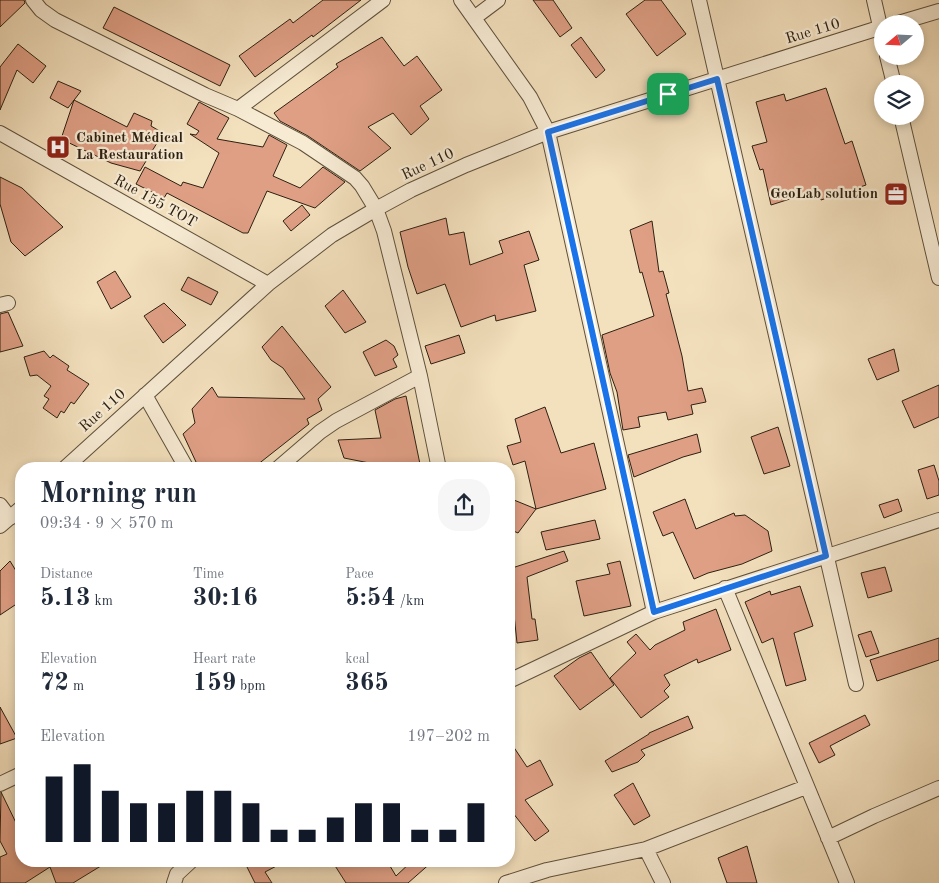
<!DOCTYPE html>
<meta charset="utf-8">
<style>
body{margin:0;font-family:"Old Standard TT",serif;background:#f6f6f7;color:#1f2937;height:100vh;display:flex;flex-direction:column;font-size:19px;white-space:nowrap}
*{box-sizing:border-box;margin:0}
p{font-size:16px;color:#747a83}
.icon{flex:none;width:28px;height:28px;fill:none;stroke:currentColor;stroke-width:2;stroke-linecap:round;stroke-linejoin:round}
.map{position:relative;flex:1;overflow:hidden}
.sheet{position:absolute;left:15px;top:462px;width:500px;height:405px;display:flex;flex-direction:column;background:#fff;border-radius:20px;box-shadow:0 2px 8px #0003}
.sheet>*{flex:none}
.needle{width:32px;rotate:251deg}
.buttons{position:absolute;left:874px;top:15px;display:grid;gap:10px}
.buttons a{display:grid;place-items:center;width:50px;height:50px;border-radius:50%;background:#fff;box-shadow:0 2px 8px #0003;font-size:25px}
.pin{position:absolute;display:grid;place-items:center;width:42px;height:42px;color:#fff;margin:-21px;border-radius:10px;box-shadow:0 2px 8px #0006}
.round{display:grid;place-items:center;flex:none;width:52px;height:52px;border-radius:20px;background:#f6f6f7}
.head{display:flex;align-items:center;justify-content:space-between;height:85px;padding:0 25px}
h1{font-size:28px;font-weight:700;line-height:38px}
.figures{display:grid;grid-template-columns:repeat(3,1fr);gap:8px;height:85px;padding:5px 25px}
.figures div{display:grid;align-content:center}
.figures b{font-size:25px;font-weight:700}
.figures small{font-size:14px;font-weight:400}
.figures p{font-size:14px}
.chart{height:140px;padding:10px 25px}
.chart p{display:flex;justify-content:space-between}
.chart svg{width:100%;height:90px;margin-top:5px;stroke:#111827;stroke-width:6}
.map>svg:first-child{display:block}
.building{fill:#df9f85;stroke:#2d2011}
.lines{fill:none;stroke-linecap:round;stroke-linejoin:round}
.street-casing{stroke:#5e503c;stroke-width:16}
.street{stroke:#f7ebd4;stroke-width:14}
.route-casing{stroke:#fff;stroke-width:10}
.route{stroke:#1a73e8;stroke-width:6}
.labels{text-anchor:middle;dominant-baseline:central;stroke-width:4.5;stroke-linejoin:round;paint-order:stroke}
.street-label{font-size:15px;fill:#2d2011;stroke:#f7ebd4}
.poi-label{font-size:15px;font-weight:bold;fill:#2d2011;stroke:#f7ebd4;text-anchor:start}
</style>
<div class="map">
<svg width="939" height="883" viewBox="0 0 939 883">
<rect width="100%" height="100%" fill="#f3e0bd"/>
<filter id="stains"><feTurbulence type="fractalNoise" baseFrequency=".004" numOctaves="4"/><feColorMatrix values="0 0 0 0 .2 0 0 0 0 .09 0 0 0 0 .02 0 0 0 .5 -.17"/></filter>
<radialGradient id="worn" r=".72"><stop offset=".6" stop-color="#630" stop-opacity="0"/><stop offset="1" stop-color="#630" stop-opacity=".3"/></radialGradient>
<!-- building -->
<path class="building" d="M 0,0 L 24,0 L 25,3 L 0,27 Z
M 323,0 L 361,0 L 313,37 L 312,35 L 255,77 L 239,56 L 290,19 L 293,23 Z
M 533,0 L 553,0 L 572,28 L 560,37 Z
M 645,0 L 661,0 L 686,34 L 657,56 L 626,14 Z
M 114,7 L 230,65 L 220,86 L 103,28 Z
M 382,37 L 404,66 L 417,56 L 442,90 L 420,106 L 429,119 L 411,135 L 393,113 L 368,127 L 391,148 L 360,171 L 308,136 L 280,121 L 274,113 L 338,67 L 336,64 Z
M 581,37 L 605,70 L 596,78 L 571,45 Z
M 18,44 L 46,66 L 33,83 L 17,70 L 0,110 L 0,67 Z
M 58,81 L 81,91 L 68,108 L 50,98 Z
M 826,88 L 845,144 L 852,141 L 866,185 L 821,200 L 818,190 L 771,205 L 763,169 L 760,170 L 752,146 L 767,142 L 756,102 L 784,94 L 786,101 Z
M 74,100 L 127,127 L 134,113 L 152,121 L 151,126 L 163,133 L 140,171 L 111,163 L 61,139 Z
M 199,102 L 229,118 L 217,139 L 263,147 L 269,135 L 287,145 L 273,176 L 300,188 L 323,167 L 345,182 L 315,208 L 267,191 L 248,233 L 243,233 L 167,193 L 164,198 L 136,184 L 145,167 L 181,186 L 183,182 L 203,188 L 219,153 L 190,134 L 196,135 L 199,131 L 187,124 Z
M 0,177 L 22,188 L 63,227 L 25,256 L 11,242 L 0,204 Z
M 302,205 L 310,215 L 291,231 L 283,221 Z
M 446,218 L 449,235 L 464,232 L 470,265 L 503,253 L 499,241 L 529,231 L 539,260 L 524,265 L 536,311 L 496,321 L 495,315 L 461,327 L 445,284 L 417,294 L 408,267 L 400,232 Z
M 652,221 L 659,272 L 663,271 L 669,293 L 666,294 L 682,356 L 688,391 L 702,388 L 706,402 L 691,405 L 693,414 L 668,420 L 666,412 L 638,417 L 640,427 L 623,430 L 617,392 L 610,373 L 602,335 L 654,316 L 642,272 L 640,273 L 630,230 Z
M 115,271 L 131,297 L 111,309 L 97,282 Z
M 188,277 L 218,292 L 211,305 L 181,290 Z
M 343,290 L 366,322 L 345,333 L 325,306 Z
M 164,303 L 186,325 L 163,343 L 144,316 Z
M 8,312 L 23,346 L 0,352 L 0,314 Z
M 282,326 L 331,387 L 318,399 L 322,410 L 307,419 L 309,424 L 252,469 L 203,469 L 196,462 L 183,434 L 195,423 L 192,409 L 212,387 L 218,397 L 305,399 L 283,368 L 271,360 L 262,347 Z
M 459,335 L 465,353 L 431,364 L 425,346 Z
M 386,340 L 394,346 L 398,355 L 393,359 L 397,367 L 375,376 L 363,352 Z
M 894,349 L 899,371 L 877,380 L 868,359 Z
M 44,351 L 50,358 L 53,355 L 69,366 L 67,370 L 89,384 L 74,404 L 71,402 L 64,413 L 61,411 L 57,418 L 43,408 L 49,399 L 44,396 L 51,386 L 37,375 L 30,376 L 24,357 Z
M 939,385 L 939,417 L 914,428 L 902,401 Z
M 406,396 L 421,469 L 400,469 L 344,458 L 338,440 L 381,438 L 375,410 L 395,399 Z
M 545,407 L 561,453 L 594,443 L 606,489 L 536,509 L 525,461 L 513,465 L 507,446 L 521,442 L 515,419 Z
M 778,427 L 790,466 L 764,474 L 751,437 Z
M 697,434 L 701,452 L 683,457 L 634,477 L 628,455 Z
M 934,465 L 939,481 L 939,495 L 927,499 L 918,470 Z
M 509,498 L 536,509 L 518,533 L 509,529 Z
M 685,499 L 696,529 L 734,513 L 735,516 L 745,515 L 768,531 L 772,551 L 742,564 L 708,573 L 694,579 L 673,532 L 663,536 L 653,512 Z
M 898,499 L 902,511 L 884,518 L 879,505 Z
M 595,520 L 600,539 L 546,550 L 541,532 Z
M 564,551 L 568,561 L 527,577 L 532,619 L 535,619 L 538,640 L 517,643 L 513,605 L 509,606 L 509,569 Z
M 10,561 L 21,579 L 21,601 L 0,615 L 0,571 Z
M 620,561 L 631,606 L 584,616 L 576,581 L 610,574 L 607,564 Z
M 885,567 L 892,591 L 868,598 L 861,573 Z
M 800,586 L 813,626 L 794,633 L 806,680 L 786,686 L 773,638 L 762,643 L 745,602 L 770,591 L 771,595 Z
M 716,609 L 731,650 L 698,663 L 697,659 L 664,675 L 670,685 L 664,691 L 669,697 L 641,718 L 610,678 L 636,653 L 627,642 L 636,634 L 650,650 L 655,645 L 685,630 L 683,622 Z
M 871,631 L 879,653 L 866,657 L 858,635 Z
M 939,638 L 939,660 L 877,681 L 870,660 Z
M 591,652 L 614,685 L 580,710 L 554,676 L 579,658 Z
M 0,707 L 17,738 L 0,744 Z
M 865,715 L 870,725 L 830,746 L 835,755 L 819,763 L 809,743 Z
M 688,716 L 693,728 L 641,750 L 645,755 L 638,762 L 612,772 L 605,761 L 649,734 L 649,733 Z
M 509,740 L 527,767 L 540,760 L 553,785 L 525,800 L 549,831 L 535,841 L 509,808 Z
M 633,783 L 650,816 L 634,825 L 614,795 Z
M 1,792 L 21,833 L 21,861 L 109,861 L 73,883 L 56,883 L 50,867 L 25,883 L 0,883 L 0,857 L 7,854 L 0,841 Z
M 747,846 L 757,883 L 727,883 L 718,858 Z
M 244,861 L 286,861 L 265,872 L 272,883 L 255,883 Z
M 332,861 L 387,861 L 396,876 L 412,861 L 433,861 L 408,883 L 346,883 Z"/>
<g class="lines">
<!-- street casing -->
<g class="street-casing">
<path id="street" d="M 33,0 L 41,10 L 55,20 L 205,95 L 238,109 L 303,143 L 355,178 L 362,186 L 376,209 L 384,231 L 420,376 L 439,469
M 461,0 L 530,97 L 548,132 L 654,612
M 699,0 L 856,684
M 874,0 L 882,35
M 474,18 L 498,0
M 895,24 L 939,11
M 887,56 L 894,84
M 238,109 L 383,0
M 901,116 L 939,278
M 0,133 L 268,284
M 0,305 L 8,303
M 145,395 L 187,469
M 64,469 L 268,284 L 332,235 L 376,209 L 411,190 L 466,165 L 548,132 L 882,27
M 277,469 L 320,432 L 336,421 L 420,376
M 0,505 L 10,518
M 0,526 L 21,508
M 725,588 L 847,883
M 509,681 L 654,612 L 939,520
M 0,784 L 21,774
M 828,838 L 874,816 L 939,788
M 646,849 L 663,883
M 174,883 L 177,874 L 191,861
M 506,883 L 547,870 L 646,849 L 806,787"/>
</g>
<!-- street -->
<use href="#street" class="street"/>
</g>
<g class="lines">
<!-- route casing -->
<g class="route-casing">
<path id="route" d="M 717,79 L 826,556 L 654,612 L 548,132 Z"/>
</g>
<!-- route -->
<use href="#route" class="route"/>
</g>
<!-- icons -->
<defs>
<g id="hospital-square" transform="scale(1.25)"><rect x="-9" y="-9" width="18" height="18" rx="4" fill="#8f2418" stroke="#f7ebd4"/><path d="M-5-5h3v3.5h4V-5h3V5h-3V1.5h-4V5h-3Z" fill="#fff"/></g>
<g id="office-square" transform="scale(1.25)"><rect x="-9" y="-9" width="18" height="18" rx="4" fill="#8f2418" stroke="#f7ebd4"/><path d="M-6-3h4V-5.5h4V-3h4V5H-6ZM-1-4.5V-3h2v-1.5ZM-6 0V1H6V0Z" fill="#fff"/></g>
</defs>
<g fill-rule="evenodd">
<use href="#hospital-square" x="58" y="147"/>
<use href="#office-square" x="896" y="194"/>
</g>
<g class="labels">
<!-- street labels -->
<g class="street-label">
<text transform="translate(813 32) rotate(-17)">Rue 110</text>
<text transform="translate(428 165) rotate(-25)">Rue 110</text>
<text transform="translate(155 202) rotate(29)">Rue 155 TOT</text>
<text transform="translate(103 411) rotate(-42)">Rue 110</text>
</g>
<!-- poi labels -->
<g class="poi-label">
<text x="76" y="138">Cabinet Médical<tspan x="76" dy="17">La Restauration</tspan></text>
<text x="878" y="194" text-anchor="end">GeoLab solution</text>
</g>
</g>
<rect width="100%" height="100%" filter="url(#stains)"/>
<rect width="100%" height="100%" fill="url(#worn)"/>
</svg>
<div class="buttons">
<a><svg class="needle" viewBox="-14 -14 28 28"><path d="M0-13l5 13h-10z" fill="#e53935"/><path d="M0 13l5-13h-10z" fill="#747a83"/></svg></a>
<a><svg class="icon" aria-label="layers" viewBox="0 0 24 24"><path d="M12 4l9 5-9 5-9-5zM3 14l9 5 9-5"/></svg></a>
</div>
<div class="pin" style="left:668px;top:94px;background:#1e9e55"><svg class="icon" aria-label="arrive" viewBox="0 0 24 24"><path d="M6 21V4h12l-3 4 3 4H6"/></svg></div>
<section class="sheet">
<div class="head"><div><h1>Morning run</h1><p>09:34 · 9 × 570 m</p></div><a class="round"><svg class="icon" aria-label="share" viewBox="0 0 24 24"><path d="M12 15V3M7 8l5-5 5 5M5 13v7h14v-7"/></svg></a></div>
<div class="figures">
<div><p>Distance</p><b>5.13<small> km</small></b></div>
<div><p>Time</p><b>30:16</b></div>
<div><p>Pace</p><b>5:54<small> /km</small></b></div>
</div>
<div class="figures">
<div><p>Elevation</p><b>72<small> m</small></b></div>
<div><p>Heart rate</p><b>159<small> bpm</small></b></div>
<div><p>kcal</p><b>365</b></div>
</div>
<div class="chart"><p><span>Elevation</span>197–202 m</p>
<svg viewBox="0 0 160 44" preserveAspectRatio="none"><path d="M5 44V12M15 44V6M25 44V19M35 44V25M45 44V25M55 44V19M65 44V19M75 44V25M85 44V38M95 44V38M105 44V32M115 44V25M125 44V25M135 44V38M145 44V38M155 44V25"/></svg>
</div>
</section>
</div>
